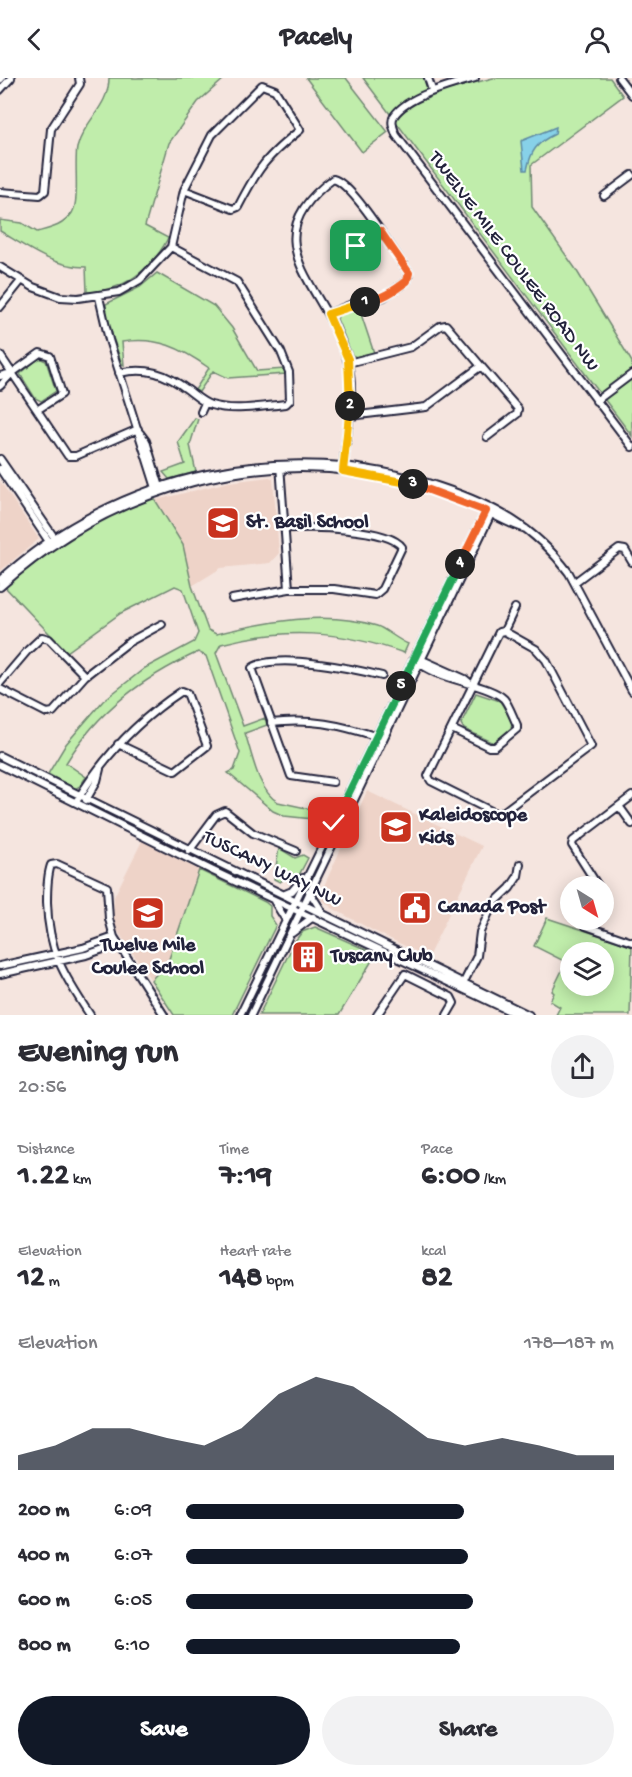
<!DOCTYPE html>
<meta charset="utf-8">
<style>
body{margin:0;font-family:"Gochi Hand",sans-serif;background:#f2f2f3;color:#2b2b33;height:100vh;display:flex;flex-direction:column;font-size:22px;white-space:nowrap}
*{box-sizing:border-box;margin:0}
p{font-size:20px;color:#7c7c81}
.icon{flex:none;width:33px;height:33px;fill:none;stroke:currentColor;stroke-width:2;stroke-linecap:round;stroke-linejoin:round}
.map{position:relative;height:937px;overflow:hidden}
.panel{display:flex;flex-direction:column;background:#fff;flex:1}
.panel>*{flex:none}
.needle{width:39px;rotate:143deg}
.tools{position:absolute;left:560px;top:798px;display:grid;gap:12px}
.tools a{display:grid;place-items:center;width:54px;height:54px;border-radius:50%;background:#fff;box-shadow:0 3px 15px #0003;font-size:30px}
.pin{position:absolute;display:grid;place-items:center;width:51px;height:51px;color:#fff;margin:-26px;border-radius:12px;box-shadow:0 3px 9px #0006}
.km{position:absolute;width:30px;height:30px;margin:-15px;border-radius:50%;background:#222;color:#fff;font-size:16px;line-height:30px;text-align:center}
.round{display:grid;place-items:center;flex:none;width:63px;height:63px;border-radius:32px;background:#f2f2f3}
.summary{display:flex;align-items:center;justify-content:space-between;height:102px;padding:0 18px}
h1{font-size:33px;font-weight:700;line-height:45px}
.figures{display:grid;grid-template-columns:repeat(3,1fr);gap:9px;height:102px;padding:6px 18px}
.figures div{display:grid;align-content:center}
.figures b{font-size:30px;font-weight:700}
.figures small{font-size:16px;font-weight:400}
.figures p{font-size:16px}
.chart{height:168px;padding:12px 18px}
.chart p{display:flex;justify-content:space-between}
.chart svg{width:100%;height:108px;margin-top:6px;fill:#111827;opacity:.7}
.button{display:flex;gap:12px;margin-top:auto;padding:12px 18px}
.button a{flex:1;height:69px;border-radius:36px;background:#111827;color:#fff;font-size:24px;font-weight:700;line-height:69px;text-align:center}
.button a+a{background:#f2f2f3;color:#2b2b33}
ul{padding:0 18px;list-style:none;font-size:20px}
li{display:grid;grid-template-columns:96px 72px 1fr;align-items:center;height:45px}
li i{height:15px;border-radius:8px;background:#111827}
header{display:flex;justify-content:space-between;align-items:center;height:78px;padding:0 18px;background:#fff;font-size:27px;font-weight:700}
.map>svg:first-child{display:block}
.built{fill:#eed3c8}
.green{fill:#c0edab;stroke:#718873;stroke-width:1.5;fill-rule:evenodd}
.water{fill:#87d1e8;stroke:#5f8ba3;stroke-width:1.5}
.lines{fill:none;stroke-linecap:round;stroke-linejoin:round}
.minor-casing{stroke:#22223b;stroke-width:10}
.minor{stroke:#fff;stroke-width:6}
.split-1-casing{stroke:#fff;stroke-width:12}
.split-2-casing{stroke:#fff;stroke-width:12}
.split-3-casing{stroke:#fff;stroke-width:12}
.split-4-casing{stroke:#fff;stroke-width:12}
.split-5-casing{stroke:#fff;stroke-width:12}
.split-6-casing{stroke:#fff;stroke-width:12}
.split-1{stroke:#f0652b;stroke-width:8}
.split-2{stroke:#f5b400;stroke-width:8}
.split-3{stroke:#f5b400;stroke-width:8}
.split-4{stroke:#f0652b;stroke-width:8}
.split-5{stroke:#22a559;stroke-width:8}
.split-6{stroke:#22a559;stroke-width:8}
.labels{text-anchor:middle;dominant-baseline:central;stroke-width:4.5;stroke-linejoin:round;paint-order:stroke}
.street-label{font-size:20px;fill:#22223b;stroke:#fff}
.poi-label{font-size:20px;font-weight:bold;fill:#22223b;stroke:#fff;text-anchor:start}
</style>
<header><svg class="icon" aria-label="back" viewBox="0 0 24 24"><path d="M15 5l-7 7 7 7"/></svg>Pacely<svg class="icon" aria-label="person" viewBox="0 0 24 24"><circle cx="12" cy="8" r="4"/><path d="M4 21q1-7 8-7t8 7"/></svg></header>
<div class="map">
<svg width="632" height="937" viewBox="0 0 632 937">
<rect width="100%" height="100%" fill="#f5e5df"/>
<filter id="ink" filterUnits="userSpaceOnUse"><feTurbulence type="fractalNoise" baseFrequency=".0167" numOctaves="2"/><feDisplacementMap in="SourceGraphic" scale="12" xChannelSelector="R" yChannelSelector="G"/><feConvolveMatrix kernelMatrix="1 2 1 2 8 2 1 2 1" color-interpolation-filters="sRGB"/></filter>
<g filter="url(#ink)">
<!-- built -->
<path class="built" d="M 270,399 L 273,401 L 279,475 L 270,485 L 221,490 L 192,508 L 183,467 L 156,422 L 229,404 Z
M 0,403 L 39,461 L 0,493 Z
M 367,713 L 482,768 L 428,879 L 372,852 L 332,830 L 319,819 Z
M 142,763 L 199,792 L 168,884 L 151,902 L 117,852 L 113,839 L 114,819 Z"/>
<!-- green -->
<path class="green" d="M 109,0 L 225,0 L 198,24 L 169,65 L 145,148 L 168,160 C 152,191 123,214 87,214 L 86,189 C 53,189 28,170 0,153 L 0,142 L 22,145 L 37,154 C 52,150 63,148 72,135 C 80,123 74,86 77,70 C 84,42 109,29 109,0 Z
M 306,0 L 346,0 L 388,54 L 362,74 Z
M 363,0 L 425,0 L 431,16 L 493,0 L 610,0 L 623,18 L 531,87 L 532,129 L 575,190 L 632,284 L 632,358 Z
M 157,195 L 214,228 L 232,250 L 257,293 L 285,291 L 286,296 L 228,300 L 213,293 L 199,314 L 195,312 L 209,290 C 181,270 157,258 122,264 L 124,287 L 122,286 L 107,242 L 106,226 L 140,209 Z
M 359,230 L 374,275 L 356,279 L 352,277 L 337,241 L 339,236 Z
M 39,280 L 46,283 L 56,313 L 41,323 L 35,320 L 20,296 Z
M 195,340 L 198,341 L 190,367 L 196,394 L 169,401 L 163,394 L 185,386 L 178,364 Z
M 154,420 L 183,467 L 192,508 L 208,552 L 216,556 C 266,544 325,532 377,548 C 384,550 398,562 408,566 L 404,575 C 341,553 286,549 221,566 L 216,575 L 243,648 L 265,640 L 267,647 L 245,655 C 252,676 258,713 278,724 L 334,736 L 327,749 L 322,742 L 284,738 L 273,733 L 228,695 L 234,692 L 240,675 L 206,578 L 198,574 C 143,600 98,632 66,685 L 86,699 L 80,708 L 75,711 L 48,696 L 66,666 L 103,623 L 145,590 L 194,564 L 198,555 L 183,511 L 175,508 L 121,535 L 67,574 L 5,509 C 44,477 104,430 154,420 Z
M 476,615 L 500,623 L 512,644 L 511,650 L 494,665 L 464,651 L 461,646 Z
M 279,770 L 295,780 L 303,777 L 308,780 L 298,799 L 292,799 L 290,796 L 280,804 L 274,801 Z
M 199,792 L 265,824 L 270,828 L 270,838 L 276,847 L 232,937 L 174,937 L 151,902 L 168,884 Z
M 547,840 L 632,868 L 630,937 L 556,937 L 560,929 L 550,923 L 554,915 L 552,913 L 566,884 L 534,868 ZM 570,874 L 603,874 L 603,908 L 570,908 Z
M 315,849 L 376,876 L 339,937 L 259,937 L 295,863 L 302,854 Z"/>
<!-- water -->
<path class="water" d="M 556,49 L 555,56 C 536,65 531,73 527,92 L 524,92 L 521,63 Z"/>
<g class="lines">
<!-- minor casing -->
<g class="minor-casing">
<path id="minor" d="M 428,0 L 432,12
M 475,0 C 454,6 407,18 394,38 C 390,44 394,51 396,57 L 632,369
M 619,0 L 632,17
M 0,2 L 2,0
M 0,12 L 11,0
M 0,114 L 40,117 L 45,113 L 51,51 L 80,6 L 79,0
M 604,118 L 632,97
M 373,144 L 355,158 L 353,164 L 359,167 L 379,153
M 0,189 L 33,209 L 60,219 L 78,220 L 119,214 L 140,202 L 171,169 L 184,112 L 212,57 L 262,7 L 275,12 L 300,52 C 266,79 258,90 238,129 L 233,131 L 184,112
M 99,219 L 109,262 L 156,410
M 0,229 L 21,203
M 328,236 L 352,226 L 384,219 L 407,203 L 409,195 C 395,176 353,105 333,101 C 247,164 329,211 347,281 C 357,316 346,355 343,391
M 0,277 L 68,378 L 76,378 L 138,351
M 348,285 L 411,269 L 440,248 L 446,247 L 481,288 L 426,329 L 350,338
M 481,288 L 518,331 L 517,336 L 487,359
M 119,295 C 147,289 165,295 188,312 C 196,318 202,324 211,327 C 235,334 262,328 286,326 L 290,322 L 289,294 L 281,274 L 237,204 L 171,169
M 0,298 L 12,295 L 40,275 L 50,278 L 62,316 L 37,332
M 0,308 L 12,295
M 596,323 L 632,296
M 201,334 L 205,325
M 140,355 L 146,363 L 160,409
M 0,381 L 56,462
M 280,387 L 289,511 L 334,511 L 375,517 L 382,511 L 402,469 C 389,450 307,448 284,451
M 0,391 L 50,465
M 0,502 C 120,394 287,358 440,409 C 494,427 535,449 569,495 L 632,613
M 575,504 L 619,471 L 625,472 L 632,484
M 0,509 C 112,408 265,365 412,405 C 437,412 461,421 484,432 C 498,439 511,447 526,451
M 232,521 L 289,511
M 504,553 L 536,571 L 546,582 L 591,668 L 499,737 L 431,703 L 428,698 L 499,554 Z
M 504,553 L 515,530
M 418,580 L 465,601 L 472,607
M 417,583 C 436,602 490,606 504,621 C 509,627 513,639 517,647 L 517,651 L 495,669 L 489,669 L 452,651
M 85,598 L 129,564 L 162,546
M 0,605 L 28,572 L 42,559 L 49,561 L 85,598 L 53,634 L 47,635 L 0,611
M 271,645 C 310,640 341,647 378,659
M 0,678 L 529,937
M 0,687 L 211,792 L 518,937
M 333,704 L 291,698 L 252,590 C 275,574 355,591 382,598
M 86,722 L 97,703 L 100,691
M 76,724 C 103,679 138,642 182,613 L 187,615 L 207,668 L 175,693 L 118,666
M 619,728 L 632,746
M 189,773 L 216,737 L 225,733 L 253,755 L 296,773
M 598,808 L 572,767 L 573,763 L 632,718
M 309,813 L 321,832
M 285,816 L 292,813 L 303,800
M 274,823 L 285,841
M 586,842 L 586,848 L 632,864
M 292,855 L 313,839
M 0,888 L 83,870 L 114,859
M 0,896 L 86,877 L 118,866
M 463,906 L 477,878 L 480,854 L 493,826 L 510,810 L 518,798 L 520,786
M 90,937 C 64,898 48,872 47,824 C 47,812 47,798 51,787 L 57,786 L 107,809 L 109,841 L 114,859 L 164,937
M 240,937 L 487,431
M 251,937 L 492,434
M 377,937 L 405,896 L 451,919 L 454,925 L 447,937"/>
</g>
<!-- minor -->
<use href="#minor" class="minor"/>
</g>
</g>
<g class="lines" filter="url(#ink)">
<!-- split-1 casing -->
<g class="split-1-casing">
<path id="split-1" d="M 356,168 L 380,153 L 409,195 L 407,203 C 394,213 382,221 365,224"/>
</g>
<!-- split-2 casing -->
<g class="split-2-casing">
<path id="split-2" d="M 350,328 L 348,281 L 328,236 L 365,224"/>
</g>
<!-- split-3 casing -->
<g class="split-3-casing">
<path id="split-3" d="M 350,328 L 343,393 L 413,406"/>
</g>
<!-- split-4 casing -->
<g class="split-4-casing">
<path id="split-4" d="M 413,406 L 486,433 L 460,486"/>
</g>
<!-- split-5 casing -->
<g class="split-5-casing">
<path id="split-5" d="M 401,608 L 460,486"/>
</g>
<!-- split-6 casing -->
<g class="split-6-casing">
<path id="split-6" d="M 334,745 L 401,608"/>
</g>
<!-- split-1 -->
<use href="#split-1" class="split-1"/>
<!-- split-2 -->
<use href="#split-2" class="split-2"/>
<!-- split-3 -->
<use href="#split-3" class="split-3"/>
<!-- split-4 -->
<use href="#split-4" class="split-4"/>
<!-- split-5 -->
<use href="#split-5" class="split-5"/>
<!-- split-6 -->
<use href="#split-6" class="split-6"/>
</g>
<!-- icons -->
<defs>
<g id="school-square" transform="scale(1.725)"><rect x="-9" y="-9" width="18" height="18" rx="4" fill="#c8321e" stroke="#fff"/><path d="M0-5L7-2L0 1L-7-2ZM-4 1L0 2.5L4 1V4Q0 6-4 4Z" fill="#fff"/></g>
<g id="civic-square" transform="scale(1.725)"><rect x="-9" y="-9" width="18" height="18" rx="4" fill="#c8321e" stroke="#fff"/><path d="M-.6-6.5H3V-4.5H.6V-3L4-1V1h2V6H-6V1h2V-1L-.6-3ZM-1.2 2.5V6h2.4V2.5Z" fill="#fff"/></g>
<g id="building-square" transform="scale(1.725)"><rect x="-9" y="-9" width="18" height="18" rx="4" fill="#c8321e" stroke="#fff"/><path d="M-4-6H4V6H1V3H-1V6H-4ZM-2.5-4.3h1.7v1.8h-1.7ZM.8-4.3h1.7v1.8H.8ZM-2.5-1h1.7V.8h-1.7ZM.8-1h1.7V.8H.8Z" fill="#fff"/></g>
</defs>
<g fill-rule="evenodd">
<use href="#school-square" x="223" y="445"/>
<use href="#school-square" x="396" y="749"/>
<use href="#civic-square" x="415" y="830"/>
<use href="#school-square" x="148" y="835"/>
<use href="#building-square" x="308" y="879"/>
</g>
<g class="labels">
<!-- street labels -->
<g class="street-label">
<text transform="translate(513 184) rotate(53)">TWELVE MILE COULEE ROAD NW</text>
<text transform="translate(272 792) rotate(26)">TUSCANY WAY NW</text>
</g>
<!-- poi labels -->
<g class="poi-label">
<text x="246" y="445">St. Basil School</text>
<text x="419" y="738">Kaleidoscope<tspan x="419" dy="23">Kids</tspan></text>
<text x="438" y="830">Canada Post</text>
<text x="148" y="868" text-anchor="middle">Twelve Mile<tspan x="148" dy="23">Coulee School</tspan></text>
<text x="331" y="879">Tuscany Club</text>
</g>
</g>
</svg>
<div class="tools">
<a><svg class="needle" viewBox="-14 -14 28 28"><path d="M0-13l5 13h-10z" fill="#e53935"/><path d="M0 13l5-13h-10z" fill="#7c7c81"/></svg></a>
<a><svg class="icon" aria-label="layers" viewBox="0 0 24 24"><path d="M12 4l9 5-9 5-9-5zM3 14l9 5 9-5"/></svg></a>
</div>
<div class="pin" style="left:356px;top:168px;background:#1e9e55"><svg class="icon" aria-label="arrive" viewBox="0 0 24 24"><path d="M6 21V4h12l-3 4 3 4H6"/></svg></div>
<div class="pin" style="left:334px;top:745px;background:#d93025"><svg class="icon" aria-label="check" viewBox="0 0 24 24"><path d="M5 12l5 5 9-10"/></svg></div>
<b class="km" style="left:365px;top:224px">1</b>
<b class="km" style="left:350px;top:328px">2</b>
<b class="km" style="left:413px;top:406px">3</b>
<b class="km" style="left:460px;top:486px">4</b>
<b class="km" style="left:401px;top:608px">5</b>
</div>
<section class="panel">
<div class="summary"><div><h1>Evening run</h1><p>20:56</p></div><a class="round"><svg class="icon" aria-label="share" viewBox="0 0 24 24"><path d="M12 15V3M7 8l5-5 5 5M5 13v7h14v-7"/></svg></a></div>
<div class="figures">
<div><p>Distance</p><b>1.22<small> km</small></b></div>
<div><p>Time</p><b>7:19</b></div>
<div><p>Pace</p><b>6:00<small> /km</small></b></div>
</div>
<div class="figures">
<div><p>Elevation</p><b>12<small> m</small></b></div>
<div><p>Heart rate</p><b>148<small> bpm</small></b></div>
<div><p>kcal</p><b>82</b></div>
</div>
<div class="chart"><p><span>Elevation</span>178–187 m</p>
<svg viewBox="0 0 160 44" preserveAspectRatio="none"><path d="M0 44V38L10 34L20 27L30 27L40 31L50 34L60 27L70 13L80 6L90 10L100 20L110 31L120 34L130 31L140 34L150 38L160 38V44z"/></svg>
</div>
<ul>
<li><b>200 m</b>6:09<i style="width:65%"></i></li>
<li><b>400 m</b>6:07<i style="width:66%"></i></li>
<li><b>600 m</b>6:05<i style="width:67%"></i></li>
<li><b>800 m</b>6:10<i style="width:64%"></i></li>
</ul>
<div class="button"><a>Save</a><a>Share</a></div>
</section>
